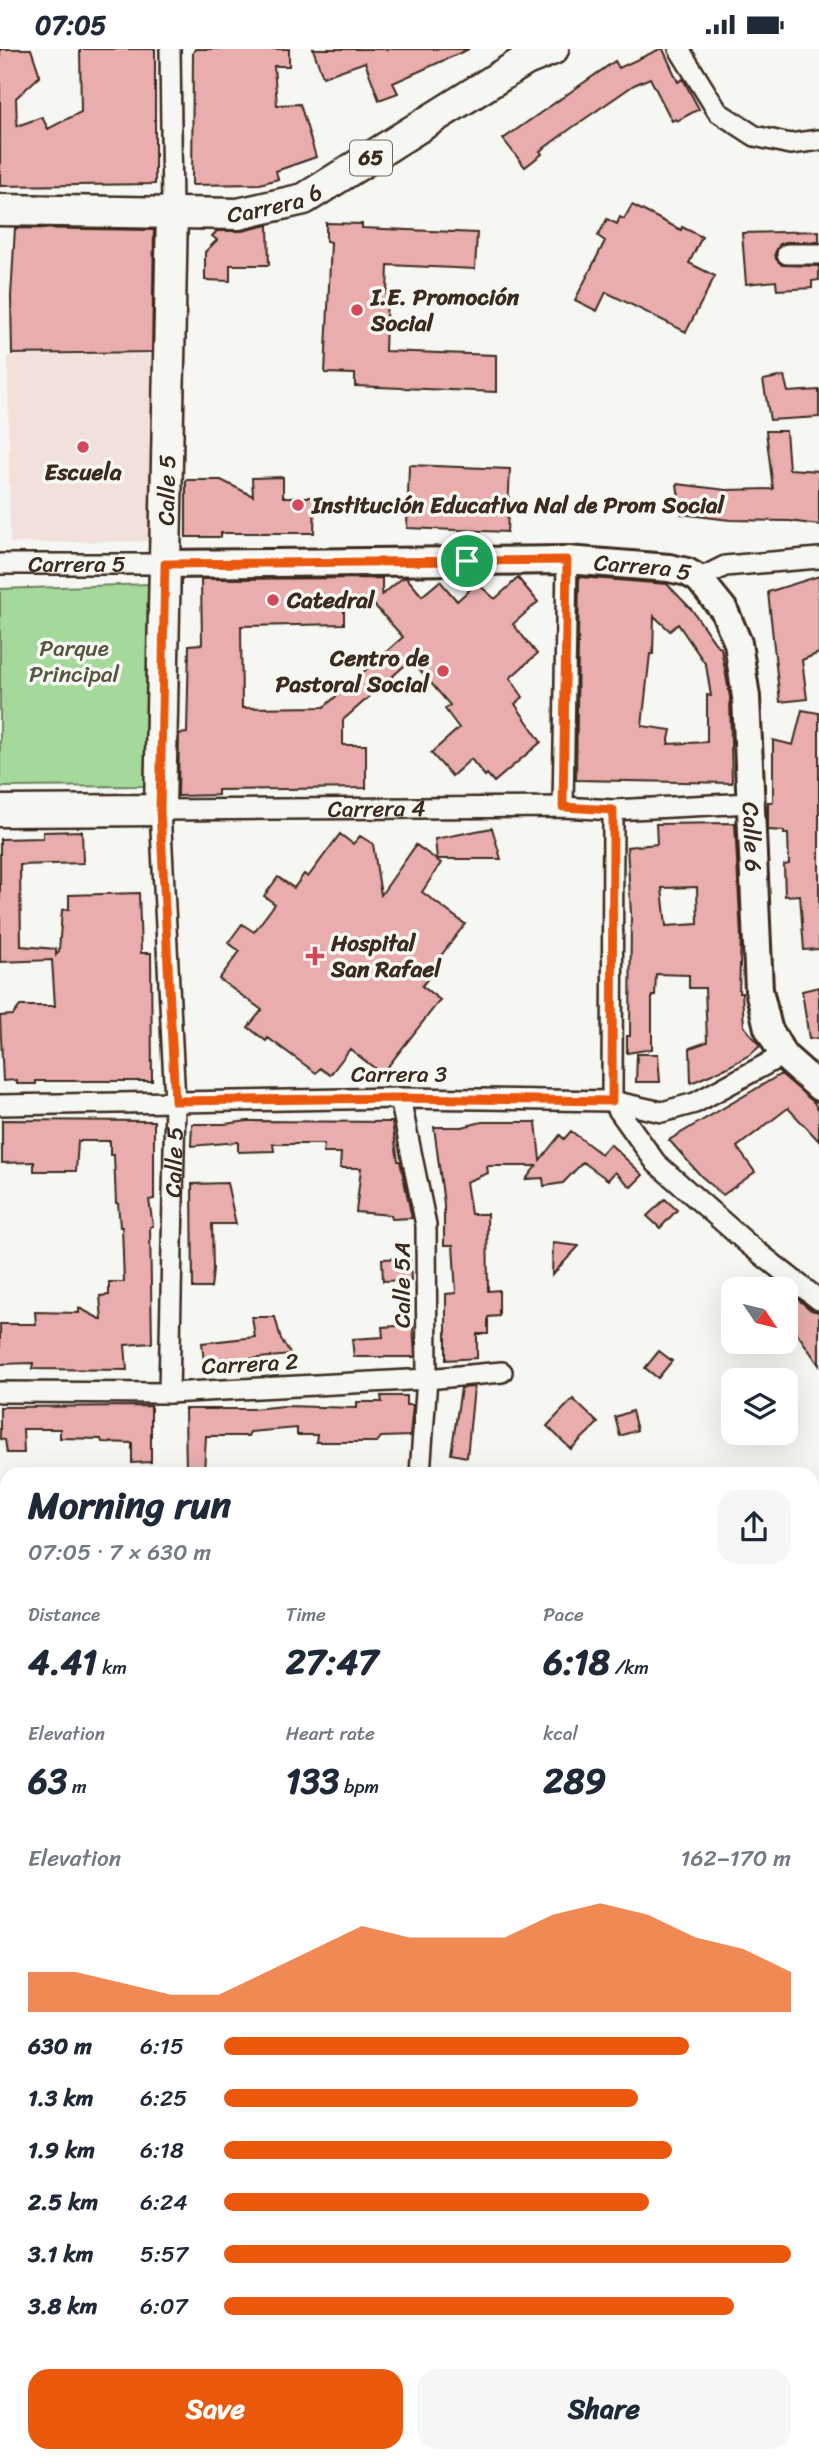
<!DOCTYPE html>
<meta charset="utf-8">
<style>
body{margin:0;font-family:Sriracha,sans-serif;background:#f6f6f7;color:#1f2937;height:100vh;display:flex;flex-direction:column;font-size:26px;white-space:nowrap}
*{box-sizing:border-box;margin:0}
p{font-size:23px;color:#747a83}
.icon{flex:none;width:38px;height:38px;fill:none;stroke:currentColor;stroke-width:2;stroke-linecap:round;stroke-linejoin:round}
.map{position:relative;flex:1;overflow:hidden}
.panel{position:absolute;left:0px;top:1418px;width:819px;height:996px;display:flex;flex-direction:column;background:#fff;border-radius:21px 21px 0 0;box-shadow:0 7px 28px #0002}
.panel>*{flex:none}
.needle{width:46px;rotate:125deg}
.controls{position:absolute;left:721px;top:1228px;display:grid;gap:14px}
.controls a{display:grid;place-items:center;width:77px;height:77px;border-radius:14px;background:#fff;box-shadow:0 7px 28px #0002;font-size:35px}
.pin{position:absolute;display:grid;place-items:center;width:60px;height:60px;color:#fff;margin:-30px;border:4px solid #fff;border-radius:50%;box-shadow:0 2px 7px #0007}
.round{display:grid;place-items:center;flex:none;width:74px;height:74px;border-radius:21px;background:#f6f6f7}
.headline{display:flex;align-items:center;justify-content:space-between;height:119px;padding:0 28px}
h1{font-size:38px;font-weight:700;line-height:52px}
.metrics{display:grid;grid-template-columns:repeat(3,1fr);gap:10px;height:119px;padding:7px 28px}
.metrics div{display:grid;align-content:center}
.metrics b{font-size:35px;font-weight:700}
.metrics small{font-size:19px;font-weight:400}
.metrics p{font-size:19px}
.chart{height:196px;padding:14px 28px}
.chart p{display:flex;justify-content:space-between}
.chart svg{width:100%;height:126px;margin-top:7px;fill:#ea580c;opacity:.7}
.button{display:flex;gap:14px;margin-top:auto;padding:14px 28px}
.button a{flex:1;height:80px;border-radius:21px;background:#ea580c;color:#fff;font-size:28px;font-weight:700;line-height:80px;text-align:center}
.button a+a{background:#f6f6f7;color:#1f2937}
ul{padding:0 28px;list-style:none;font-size:23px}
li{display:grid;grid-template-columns:112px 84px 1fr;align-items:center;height:52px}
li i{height:18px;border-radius:9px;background:#ea580c}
.status{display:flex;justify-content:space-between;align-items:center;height:49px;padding:0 35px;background:#fff;direction:ltr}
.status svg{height:19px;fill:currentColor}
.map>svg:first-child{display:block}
.built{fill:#f2e0dd}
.green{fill:#a5d99c;stroke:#70825d;stroke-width:2}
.building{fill:#e8adac;stroke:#3b2a1e;stroke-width:2;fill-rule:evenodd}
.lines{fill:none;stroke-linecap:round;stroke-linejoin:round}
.street-casing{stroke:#3b2a1e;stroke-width:24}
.secondary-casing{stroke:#3b2a1e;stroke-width:32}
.primary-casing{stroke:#3b2a1e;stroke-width:35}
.street{stroke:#f6f6f2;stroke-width:19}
.secondary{stroke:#f6f6f2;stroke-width:26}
.primary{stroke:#f6f6f2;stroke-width:30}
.route-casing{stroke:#fff;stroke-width:14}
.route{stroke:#ea580c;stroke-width:9}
.poi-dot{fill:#d1495b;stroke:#f6f6f2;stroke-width:2.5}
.labels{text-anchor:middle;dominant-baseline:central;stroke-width:7;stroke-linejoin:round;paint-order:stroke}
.shield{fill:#f6f6f2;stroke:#73675e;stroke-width:2}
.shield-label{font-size:21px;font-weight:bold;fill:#3b2a1e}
.street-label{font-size:23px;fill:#3b2a1e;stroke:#f6f6f2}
.poi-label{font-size:23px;font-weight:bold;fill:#3b2a1e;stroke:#f6f6f2;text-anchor:start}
.park-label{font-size:23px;fill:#56563e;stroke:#f6f6f2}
</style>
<div class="status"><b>07:05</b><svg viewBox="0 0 49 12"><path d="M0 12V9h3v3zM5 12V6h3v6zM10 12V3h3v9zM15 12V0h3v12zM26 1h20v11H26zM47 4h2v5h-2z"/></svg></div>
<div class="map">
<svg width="819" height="2413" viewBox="0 0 819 2413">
<rect width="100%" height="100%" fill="#f6f6f2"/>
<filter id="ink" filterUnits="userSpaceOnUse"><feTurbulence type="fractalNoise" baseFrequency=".0143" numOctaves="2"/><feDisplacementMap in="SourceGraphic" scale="14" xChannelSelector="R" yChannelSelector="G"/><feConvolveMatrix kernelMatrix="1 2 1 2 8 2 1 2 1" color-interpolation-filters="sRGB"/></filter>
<g filter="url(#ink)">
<!-- built -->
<path class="built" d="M 128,305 L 160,306 L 154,492 L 10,494 L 8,307 Z"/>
<!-- green -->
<path class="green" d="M 151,535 L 144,737 L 0,738 L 0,540 Z"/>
<!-- building -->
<path class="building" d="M 0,0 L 31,0 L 40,27 L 16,49 L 17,77 L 42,68 L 48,80 L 81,63 L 80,0 L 155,0 L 155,135 L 0,137 Z
M 195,0 L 289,0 L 289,17 L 274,17 L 277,56 L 300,55 L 316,108 L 276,122 L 278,130 L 260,135 L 192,136 L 193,4 Z
M 313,0 L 469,0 L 393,34 L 398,44 L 379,51 L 365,13 L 323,28 Z
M 660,0 L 663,0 L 678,33 L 683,30 L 699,60 L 677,72 L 676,70 L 672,72 L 650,29 L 634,36 L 573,78 L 540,102 L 542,105 L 525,118 L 503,90 L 615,12 L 619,19 Z
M 632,156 L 681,181 L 682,178 L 702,188 L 689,214 L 715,227 L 686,283 L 606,243 L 597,262 L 575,251 L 605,192 L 598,187 L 607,170 L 617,175 L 620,168 L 624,170 Z
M 326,174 L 362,175 L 362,179 L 477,184 L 475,220 L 388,216 L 385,302 L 496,306 L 496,343 L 355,337 L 355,325 L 325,324 L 331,193 L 326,192 Z
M 268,176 L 269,216 L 230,216 L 230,232 L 205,231 L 205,203 L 217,191 L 212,187 L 217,182 L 242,182 Z
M 15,179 L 154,181 L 152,303 L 12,305 L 11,247 Z
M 819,182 L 819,193 L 786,193 L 780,195 L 775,204 L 776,210 L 782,216 L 819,217 L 819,231 L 812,232 L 812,239 L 777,241 L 776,232 L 746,235 L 742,184 Z
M 784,327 L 788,343 L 819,341 L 819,368 L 770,371 L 763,331 Z
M 766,382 L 786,382 L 789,420 L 819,422 L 819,476 L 790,472 L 730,471 L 681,465 L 677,435 L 726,441 L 773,440 Z
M 409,416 L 510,420 L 507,483 L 407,479 Z
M 283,428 L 283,448 L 315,448 L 314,484 L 221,484 L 221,488 L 186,488 L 186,431 L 221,431 L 253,447 L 252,429 Z
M 819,527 L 819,604 L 802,611 L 807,650 L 780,653 L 768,543 Z
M 406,528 L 422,547 L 440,532 L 457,552 L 477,534 L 495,550 L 518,529 L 538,553 L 513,575 L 537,605 L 510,629 L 523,648 L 515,655 L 541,693 L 494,733 L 487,725 L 485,727 L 471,710 L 452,727 L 431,704 L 459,679 L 445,660 L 450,656 L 411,611 L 343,671 L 343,696 L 366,696 L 366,739 L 218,741 L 218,746 L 178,747 L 179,685 L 187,684 L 189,596 L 202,595 L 201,530 L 382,529 L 382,546 L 401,530 ZM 344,549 L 368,549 L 403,588 L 324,658 L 242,659 L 241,577 L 344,575 Z
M 579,528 L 667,535 L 692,561 L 715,594 L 721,599 L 730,648 L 732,734 L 576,731 ZM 654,567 L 670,582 L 678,575 L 706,616 L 711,647 L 707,646 L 707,693 L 668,695 L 671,681 L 642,677 L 650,605 L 653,605 Z
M 802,661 L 819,664 L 819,900 L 804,901 L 800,846 L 785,847 L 784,816 L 789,815 L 788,785 L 784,785 L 784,782 L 768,781 L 768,753 L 773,753 L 773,691 L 793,696 Z
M 735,774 L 741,888 L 739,944 L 742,944 L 744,977 L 760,997 L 751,1005 L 726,1019 L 691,1034 L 690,999 L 707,993 L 705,939 L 689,939 L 689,926 L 656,925 L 655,947 L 652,947 L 652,1000 L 627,1004 L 627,987 L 630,987 L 631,865 L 627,798 L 657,795 L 656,775 ZM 697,838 L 698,875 L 666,877 L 662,839 Z
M 492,779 L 501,810 L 437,810 L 435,790 Z
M 82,782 L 83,814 L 20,816 L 21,897 L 56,900 L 56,906 L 59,902 L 62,861 L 69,860 L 69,846 L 139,844 L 141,904 L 151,904 L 152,1032 L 36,1032 L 36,1035 L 17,1035 L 17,1031 L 3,1032 L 0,967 L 13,966 L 20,957 L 55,957 L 52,911 L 0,913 L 0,790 L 43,789 L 43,783 Z
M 340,785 L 353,795 L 360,787 L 373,795 L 381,846 L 416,796 L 441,814 L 422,843 L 465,875 L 430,921 L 433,923 L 422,937 L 440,951 L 382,1025 L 350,1000 L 330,1026 L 320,1019 L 316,1024 L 268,989 L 266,992 L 248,978 L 262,961 L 219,930 L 240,902 L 228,894 L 242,875 L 254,883 L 275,855 L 264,847 L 278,828 L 294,839 L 304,825 L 308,828 Z
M 819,938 L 819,989 L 809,990 L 802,942 Z
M 637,1005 L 658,1005 L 660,1033 L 636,1033 Z
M 781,1025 L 812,1051 L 819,1061 L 819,1092 L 788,1059 L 737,1098 L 755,1123 L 723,1146 L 701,1127 L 669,1091 Z
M 2,1071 L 154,1072 L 154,1150 L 149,1151 L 153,1177 L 150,1178 L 152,1294 L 125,1296 L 127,1321 L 32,1320 L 33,1314 L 0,1315 L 0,1275 L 36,1275 L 35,1263 L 79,1264 L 79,1259 L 102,1271 L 100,1247 L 109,1246 L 109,1233 L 124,1233 L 122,1178 L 120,1178 L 118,1154 L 116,1154 L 114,1106 L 110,1106 L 110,1092 L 78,1092 L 76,1122 L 34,1122 L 34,1113 L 2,1114 Z
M 248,1072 L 392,1073 L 398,1112 L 400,1112 L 412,1169 L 392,1170 L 391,1166 L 356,1163 L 361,1119 L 340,1119 L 341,1104 L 323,1104 L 324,1095 L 273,1095 L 274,1102 L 238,1103 L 238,1093 L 191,1097 L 192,1075 L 224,1075 Z
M 482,1073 L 536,1073 L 540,1111 L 560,1086 L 564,1090 L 571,1082 L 601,1105 L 610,1095 L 643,1126 L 631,1138 L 615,1123 L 608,1131 L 583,1113 L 563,1134 L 544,1137 L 543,1129 L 526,1130 L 536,1117 L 487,1117 L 488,1124 L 466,1133 L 471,1165 L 487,1165 L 488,1242 L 499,1241 L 499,1267 L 488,1268 L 488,1285 L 477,1285 L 477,1309 L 446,1311 L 446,1245 L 456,1244 L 453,1196 L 444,1196 L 444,1155 L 434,1078 L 462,1078 Z
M 227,1134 L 236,1175 L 212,1175 L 213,1221 L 211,1239 L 193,1239 L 192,1135 Z
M 665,1150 L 677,1161 L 660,1179 L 647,1167 Z
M 553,1194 L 579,1197 L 552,1226 Z
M 410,1209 L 411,1231 L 383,1232 L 382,1210 Z
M 786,1240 L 811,1261 L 819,1263 L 819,1316 L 786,1268 Z
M 252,1268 L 275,1268 L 281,1290 L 291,1306 L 204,1314 L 202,1294 L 255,1288 Z
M 413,1276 L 415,1308 L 354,1308 L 352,1290 L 383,1288 L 382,1278 Z
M 659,1302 L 672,1312 L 658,1329 L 645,1319 Z
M 474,1338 L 467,1408 L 451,1405 L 461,1339 Z
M 381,1347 L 406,1347 L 406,1356 L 413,1356 L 410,1387 L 381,1388 L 377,1393 L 316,1393 L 317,1386 L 297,1386 L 297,1379 L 250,1383 L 248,1387 L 206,1387 L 204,1424 L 186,1424 L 185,1360 L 252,1360 L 284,1357 L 357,1359 L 357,1353 L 382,1353 Z
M 573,1350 L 598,1374 L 571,1400 L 547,1377 Z
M 151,1357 L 151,1413 L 132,1414 L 132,1394 L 102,1393 L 101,1390 L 60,1389 L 60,1380 L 23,1380 L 24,1404 L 7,1404 L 5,1391 L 0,1390 L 0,1358 Z
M 632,1362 L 637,1381 L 620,1387 L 615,1368 Z"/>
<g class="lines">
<!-- street casing -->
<g class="street-casing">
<g id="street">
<path d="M 170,0 L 172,162"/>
<path d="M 679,0 L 718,63 L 755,87 L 790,95 L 819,91"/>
<path d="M 787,205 L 819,205"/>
<path id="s1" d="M 0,515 L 165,515"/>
<path d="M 699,530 L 725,517 L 819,509"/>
<path d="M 563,758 L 567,511"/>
<path d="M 613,761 L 612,1052 L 656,1114 L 748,1195 L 819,1251"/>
<path d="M 400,1049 L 426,1176 L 427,1330 L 420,1424"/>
<path d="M 0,1056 L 400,1049 L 547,1051 L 612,1052 L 662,1063 L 695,1054 L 783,1006"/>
<path d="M 0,1343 L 169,1344 L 427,1330 L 502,1323"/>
<path id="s2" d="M 169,1344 L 175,1052 L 160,761 L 563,758 L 613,761 L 751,754"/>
<path d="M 0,1539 L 7,1539"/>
<path d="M 812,1656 L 819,1652"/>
<path d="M 0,1736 L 7,1732"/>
<path d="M 812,1854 L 819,1890"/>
<path d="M 812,2143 L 819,2133"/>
</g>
</g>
<!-- secondary casing -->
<g class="secondary-casing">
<g id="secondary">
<path id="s3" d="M 165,515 L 567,511 L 669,519 L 687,523 L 699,530 L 724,561 L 738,594 L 746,648 L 759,941 L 768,979 L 783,1006 L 819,1038"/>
</g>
</g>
<!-- primary casing -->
<g class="primary-casing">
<g id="primary">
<path id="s4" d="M 0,161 L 238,165 L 304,150 L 526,11 L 553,0"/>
<path id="s5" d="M 0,762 L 160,761 L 172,162"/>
</g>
</g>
<!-- street -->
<use href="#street" class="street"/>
<!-- secondary -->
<use href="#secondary" class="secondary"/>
<!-- primary -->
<use href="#primary" class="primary"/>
</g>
</g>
<g class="lines" filter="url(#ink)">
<!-- route casing -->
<g class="route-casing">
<path id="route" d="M 567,511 L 563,758 L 613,761 L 612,1052 L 400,1049 L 175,1052 L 160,761 L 165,515 Z"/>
</g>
<!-- route -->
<use href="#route" class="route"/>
</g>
<!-- markers -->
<g class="poi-dot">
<circle cx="357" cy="261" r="7"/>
<circle cx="83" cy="398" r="7"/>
<circle cx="298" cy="456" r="7"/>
<circle cx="273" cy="551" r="7"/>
<circle cx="443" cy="622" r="7"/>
<path d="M311.5 896.5h7v7h7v7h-7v7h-7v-7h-7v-7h7z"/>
</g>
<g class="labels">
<!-- shield labels -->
<rect class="shield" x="350" y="91.5" width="42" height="35" rx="5"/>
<g class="shield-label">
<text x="371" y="109">65</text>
</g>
<!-- street labels -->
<g class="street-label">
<text stroke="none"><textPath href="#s4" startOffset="276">Carrera 6</textPath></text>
<text stroke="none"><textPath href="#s5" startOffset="480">Calle 5</textPath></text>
<text stroke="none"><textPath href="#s1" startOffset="77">Carrera 5</textPath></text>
<text stroke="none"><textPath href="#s3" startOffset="478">Carrera 5</textPath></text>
<text stroke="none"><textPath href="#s2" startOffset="800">Carrera 4</textPath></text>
<text stroke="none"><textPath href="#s3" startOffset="807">Calle 6</textPath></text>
<text x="399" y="1025">Carrera 3</text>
<text stroke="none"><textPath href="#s2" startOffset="231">Calle 5</textPath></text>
<text transform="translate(402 1236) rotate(-90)">Calle 5A</text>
<text transform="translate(250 1315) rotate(-3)">Carrera 2</text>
</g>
<!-- poi labels -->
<g class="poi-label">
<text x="371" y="248">I.E. Promoción<tspan x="371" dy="26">Social</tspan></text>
<text x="83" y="423" text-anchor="middle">Escuela</text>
<text x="312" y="456">Institución Educativa Nal de Prom Social</text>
<text x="287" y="551">Catedral</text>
<text x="429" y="609" text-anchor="end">Centro de<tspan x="429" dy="26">Pastoral Social</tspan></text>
<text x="331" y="894">Hospital<tspan x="331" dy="26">San Rafael</tspan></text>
</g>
<!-- park labels -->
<g class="park-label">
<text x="74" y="599">Parque<tspan x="74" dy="26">Principal</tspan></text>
</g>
</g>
</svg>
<div class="controls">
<a><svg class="needle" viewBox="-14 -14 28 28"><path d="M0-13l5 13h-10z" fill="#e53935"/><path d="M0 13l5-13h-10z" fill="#747a83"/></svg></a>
<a><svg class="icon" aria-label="layers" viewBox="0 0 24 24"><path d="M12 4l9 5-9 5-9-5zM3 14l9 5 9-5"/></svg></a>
</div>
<div class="pin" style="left:467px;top:512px;background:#1e9e55"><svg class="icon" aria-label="arrive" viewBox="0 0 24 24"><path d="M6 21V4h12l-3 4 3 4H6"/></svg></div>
<section class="panel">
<div class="headline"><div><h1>Morning run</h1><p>07:05 · 7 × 630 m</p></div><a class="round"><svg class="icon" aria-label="share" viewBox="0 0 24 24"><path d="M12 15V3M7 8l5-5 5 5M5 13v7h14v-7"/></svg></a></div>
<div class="metrics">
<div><p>Distance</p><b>4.41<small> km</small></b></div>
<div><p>Time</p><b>27:47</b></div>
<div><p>Pace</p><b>6:18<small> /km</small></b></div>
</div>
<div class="metrics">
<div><p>Elevation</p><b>63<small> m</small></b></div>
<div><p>Heart rate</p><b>133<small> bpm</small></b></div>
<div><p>kcal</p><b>289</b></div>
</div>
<div class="chart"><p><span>Elevation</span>162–170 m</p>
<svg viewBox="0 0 160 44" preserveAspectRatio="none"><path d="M0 44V30L10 30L20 34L30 38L40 38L50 30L60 22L70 14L80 18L90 18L100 18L110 10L120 6L130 10L140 18L150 22L160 30V44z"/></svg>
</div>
<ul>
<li><b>630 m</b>6:15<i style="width:82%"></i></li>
<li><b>1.3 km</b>6:25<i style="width:73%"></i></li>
<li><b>1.9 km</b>6:18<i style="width:79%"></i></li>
<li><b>2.5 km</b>6:24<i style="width:75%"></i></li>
<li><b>3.1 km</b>5:57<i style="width:100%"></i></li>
<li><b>3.8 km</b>6:07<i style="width:90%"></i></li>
</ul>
<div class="button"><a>Save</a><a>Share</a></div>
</section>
</div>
